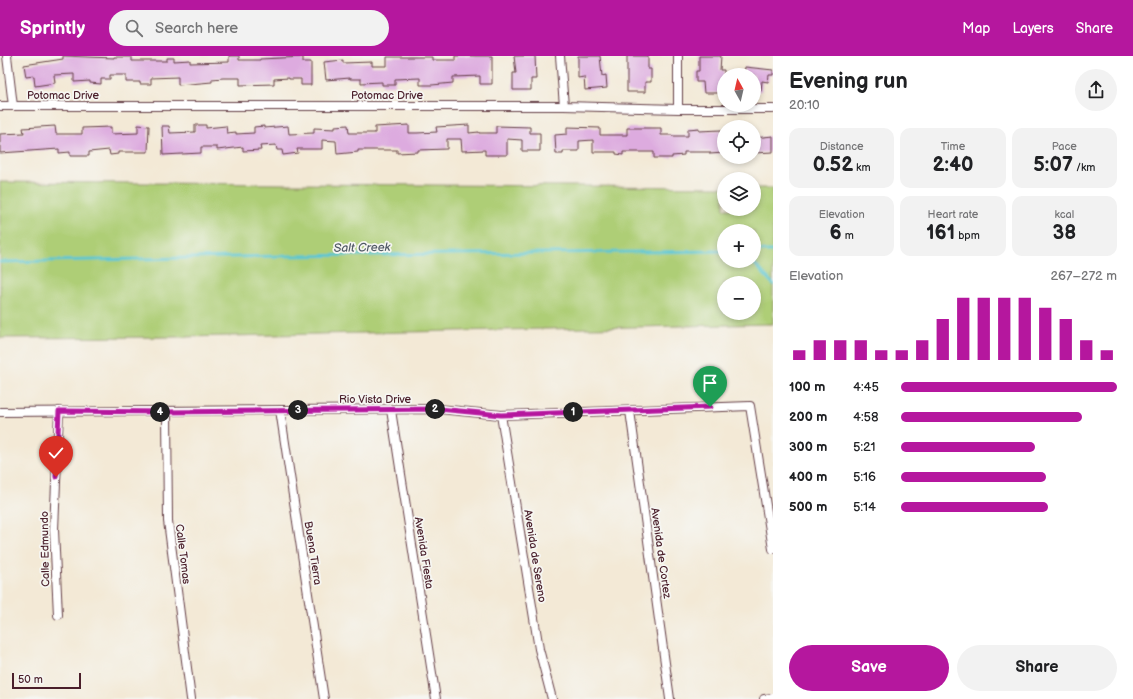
<!DOCTYPE html>
<meta charset="utf-8">
<style>
body{margin:0;font-family:"Balsamiq Sans",sans-serif;background:#f2f2f2;color:#202124;height:100vh;display:flex;flex-direction:column;font-size:15px;white-space:nowrap}
*{box-sizing:border-box;margin:0}
p{font-size:13px;color:#757577}
.icon{flex:none;width:22px;height:22px;fill:none;stroke:currentColor;stroke-width:2;stroke-linecap:round;stroke-linejoin:round}
.map{position:relative;flex:1;overflow:hidden}
.sheet{display:flex;flex-direction:column;background:#fff;width:360px}
.sheet>*{flex:none}
.needle{width:26px;rotate:352deg}
.fabs{position:absolute;left:717px;top:12px;display:grid;gap:8px}
.fabs a{display:grid;place-items:center;width:44px;height:44px;border-radius:50%;background:#fff;box-shadow:0 2px 6px #0003;font-size:20px}
.scale{position:absolute;left:12px;bottom:10px;width:69px;box-sizing:border-box;padding-left:4px;border:2px solid #4a1f2b;border-top:0;font-size:11px;line-height:14px;white-space:nowrap;color:#4a1f2b;-webkit-text-stroke:3px #f6f6f2;paint-order:stroke}
.pin{position:absolute;display:grid;place-items:center;width:34px;height:34px;color:#fff;margin:-41px -17px;border-radius:50% 50% 50% 0;rotate:-45deg;box-shadow:0 0 4px #0007}
.pin .icon{rotate:45deg}
.km{position:absolute;width:20px;height:20px;margin:-10px;border-radius:50%;background:#222;color:#fff;font-size:11px;line-height:20px;text-align:center}
.round{display:grid;place-items:center;flex:none;width:42px;height:42px;border-radius:21px;background:#f2f2f2}
.summary{display:flex;align-items:center;justify-content:space-between;height:68px;padding:0 16px}
h1{font-size:22px;font-weight:600;line-height:30px}
.stats{display:grid;grid-template-columns:repeat(3,1fr);gap:6px;height:68px;padding:4px 16px}
.stats div{display:grid;align-content:center;border-radius:10px;background:#f2f2f2;text-align:center}
.stats b{font-size:20px;font-weight:600}
.stats small{font-size:11px;font-weight:400}
.stats p{font-size:11px}
.chart{height:112px;padding:8px 16px}
.chart p{display:flex;justify-content:space-between}
.chart svg{width:100%;height:72px;margin-top:4px;stroke:#b5179e;stroke-width:6}
.button{display:flex;gap:8px;margin-top:auto;padding:8px 16px}
.button a{flex:1;height:46px;border-radius:24px;background:#b5179e;color:#fff;font-size:16px;font-weight:600;line-height:46px;text-align:center}
.button a+a{background:#f2f2f2;color:#202124}
ul{padding:0 16px;list-style:none;font-size:13px}
li{display:grid;grid-template-columns:64px 48px 1fr;align-items:center;height:30px}
li i{height:10px;border-radius:5px;background:#b5179e}
header{display:flex;align-items:center;gap:24px;box-sizing:border-box;height:56px;padding:0 20px;background:#b5179e;color:#fff}
header strong{font-size:19px}
nav{display:flex;gap:22px;margin-inline-start:auto;font-size:14px}
.search{width:280px;height:36px;background:#f2f2f2;display:flex;align-items:center;gap:10px;box-sizing:border-box;padding:0 14px;border-radius:22px;color:#757577;font-size:15px}
main{display:flex;flex:1;min-height:0}
.map>svg:first-child{display:block}
.green{fill:#aece76;stroke:#7c7650;fill-rule:evenodd}
.lines{fill:none;stroke-linecap:round;stroke-linejoin:round}
.stream{stroke:#5ac6d2;stroke-width:3}
.building{fill:#ddabdf}
.minor-casing{stroke:#633d45;stroke-width:10}
.minor{stroke:#fff;stroke-width:8}
.route-casing{stroke:#fff;stroke-width:8}
.route{stroke:#b5179e;stroke-width:5}
.labels{text-anchor:middle;dominant-baseline:central;stroke-width:3.5;stroke-linejoin:round;paint-order:stroke}
.street-label{font-size:11px;fill:#4a1f2b;stroke:#f6f6f2}
.water-label{font-size:12px;font-style:italic;fill:#505965;stroke:#f6f6f2}
</style>
<header>
<strong>Sprintly</strong>
<div class="search"><svg class="icon" aria-label="search" viewBox="0 0 24 24"><circle cx="10" cy="10" r="6"/><path d="M15 15l6 6"/></svg>Search here</div>
<nav><a>Map</a><a>Layers</a><a>Share</a></nav>
</header>
<main>
<div class="map">
<svg width="773" height="643" viewBox="0 0 773 643">
<rect width="100%" height="100%" fill="#f6f6f2"/>
<filter id="ink" filterUnits="userSpaceOnUse"><feTurbulence type="fractalNoise" baseFrequency=".025" numOctaves="2"/><feDisplacementMap in="SourceGraphic" scale="8" xChannelSelector="R" yChannelSelector="G"/><feConvolveMatrix kernelMatrix="1 2 1 2 8 2 1 2 1" color-interpolation-filters="sRGB"/></filter>
<filter id="wash" filterUnits="userSpaceOnUse"><feTurbulence type="fractalNoise" baseFrequency=".012" numOctaves="4" result="noise"/><feDisplacementMap in="SourceGraphic" scale="16" xChannelSelector="R" yChannelSelector="G"/><feGaussianBlur stdDeviation="0.9" result="paint"/><feColorMatrix in="noise" values="0 0 0 0 0 0 0 0 0 0 0 0 0 0 0 0 0 1.4 0 .05"/><feComposite in="paint" operator="in"/></filter>
<g filter="url(#wash)">
<rect width="100%" height="100%" fill="#f3e9d6"/>
<!-- green -->
<path class="green" d="M 0,126 L 724,131 L 724,153 L 754,153 L 754,132 L 773,132 L 773,268 L 183,281 L 0,282 ZM 724,175 L 754,175 L 754,205 L 724,205 ZM 724,227 L 754,227 L 754,257 L 724,257 Z"/>
<g class="lines">
<!-- stream -->
<path class="stream" d="M 754,195 L 773,195
M 752,205 L 773,228
M 0,206 L 284,200 L 724,195"/>
</g>
<g id="blocks">
<!-- building -->
<path class="building" d="M 63,0 L 114,2 L 114,1 L 132,1 L 132,5 L 167,5 L 167,2 L 174,2 L 174,5 L 190,4 L 190,7 L 229,6 L 229,0 L 239,0 L 239,4 L 260,4 L 260,3 L 303,1 L 303,6 L 311,6 L 311,29 L 301,29 L 301,23 L 289,23 L 289,22 L 274,23 L 274,28 L 240,29 L 240,22 L 223,22 L 212,23 L 212,26 L 178,29 L 178,21 L 151,22 L 151,28 L 140,28 L 140,26 L 126,26 L 126,19 L 110,19 L 110,23 L 101,23 L 101,28 L 90,27 L 90,25 L 74,26 L 74,18 L 54,19 L 55,27 L 35,30 L 34,20 L 26,21 L 24,9 L 63,3 Z
M 455,0 L 492,0 L 492,28 L 480,28 L 480,20 L 453,21 L 453,27 L 432,29 L 420,29 L 420,22 L 395,23 L 395,29 L 382,29 L 382,26 L 361,27 L 361,23 L 350,23 L 350,22 L 326,24 L 324,6 L 343,4 L 343,7 L 372,6 L 372,10 L 387,10 L 387,1 L 432,1 L 432,4 L 455,4 Z
M 514,0 L 535,0 L 536,23 L 531,23 L 531,34 L 513,34 L 513,17 L 516,17 Z
M 578,0 L 600,0 L 602,20 L 606,19 L 607,32 L 585,34 L 584,21 L 578,22 Z
M 627,0 L 648,0 L 648,13 L 651,13 L 651,26 L 645,26 L 645,36 L 627,36 Z
M 699,0 L 721,0 L 720,14 L 724,14 L 724,32 L 722,32 L 722,37 L 704,37 L 703,26 L 696,26 L 696,15 L 699,15 Z
M 745,11 L 773,14 L 773,19 L 769,19 L 768,26 L 762,25 L 761,35 L 754,35 L 754,19 L 744,19 Z
M 138,69 L 149,70 L 148,96 L 118,96 L 118,98 L 110,99 L 109,94 L 89,96 L 89,100 L 70,100 L 70,96 L 59,97 L 59,93 L 0,97 L 0,78 L 24,77 L 23,72 L 55,70 L 56,78 L 82,78 L 82,72 L 111,71 L 111,78 L 138,77 Z
M 195,69 L 206,69 L 206,72 L 226,70 L 227,77 L 236,76 L 236,78 L 254,77 L 254,71 L 264,70 L 264,72 L 288,70 L 289,78 L 314,77 L 314,72 L 335,73 L 335,70 L 348,69 L 349,77 L 375,77 L 375,71 L 409,69 L 409,77 L 417,77 L 437,76 L 436,71 L 469,69 L 469,77 L 479,76 L 479,77 L 496,77 L 496,70 L 530,71 L 530,77 L 540,77 L 540,95 L 522,95 L 522,84 L 507,83 L 507,99 L 485,99 L 485,94 L 462,95 L 461,83 L 447,83 L 447,93 L 418,94 L 418,96 L 397,97 L 397,94 L 358,94 L 358,96 L 337,98 L 336,85 L 322,84 L 322,93 L 297,93 L 298,97 L 283,99 L 282,94 L 277,94 L 276,89 L 260,90 L 261,94 L 243,95 L 243,91 L 217,94 L 217,91 L 201,91 L 201,97 L 163,99 L 162,70 L 169,70 L 170,77 L 195,76 Z
M 567,71 L 600,72 L 600,79 L 627,79 L 627,72 L 661,72 L 661,79 L 672,79 L 672,80 L 688,80 L 688,73 L 699,72 L 699,75 L 721,74 L 721,81 L 724,81 L 724,97 L 710,98 L 710,96 L 684,96 L 684,99 L 672,100 L 672,102 L 654,102 L 654,96 L 623,96 L 623,99 L 616,98 L 616,96 L 593,96 L 593,84 L 579,85 L 579,95 L 563,95 L 563,98 L 556,98 L 555,79 L 567,78 Z
M 773,80 L 773,96 L 754,97 L 754,82 Z"/>
</g>
</g>
<g filter="url(#ink)">
<use href="#blocks" fill-opacity="0" stroke="#633d45" stroke-width="1"/>
<g class="lines">
<!-- minor casing -->
<g class="minor-casing">
<path id="minor" d="M 7,0 L 13,50
M 560,0 L 564,50
M 678,0 L 678,53
M 0,50 L 564,50 L 678,53 L 773,53
M 280,354 L 324,643
M 391,354 L 436,643
M 630,355 L 670,643
M 0,356 L 439,353 L 501,359 L 750,350 L 773,493
M 167,356 L 168,465 L 191,643
M 501,359 L 539,593 L 552,643
M 58,559 L 54,474 L 59,355
M 764,643 L 773,642"/>
</g>
<!-- minor -->
<use href="#minor" class="minor"/>
</g>
</g>
<g class="lines" filter="url(#ink)">
<!-- route casing -->
<g class="route-casing">
<path id="route" d="M 56,421 L 59,355 L 166,356 L 439,353 L 501,359 L 710,351"/>
</g>
<!-- route -->
<use href="#route" class="route"/>
</g>
<g class="labels">
<!-- street labels -->
<g class="street-label">
<text x="63" y="39">Potomac Drive</text>
<text x="387" y="39">Potomac Drive</text>
<text x="375" y="343">Rio Vista Drive</text>
<text transform="translate(45 493) rotate(-91)">Calle Edmundo</text>
<text transform="translate(313 497) rotate(81)">Buena Tierra</text>
<text transform="translate(424 497) rotate(81)">Avenida Fiesta</text>
<text transform="translate(661 497) rotate(82)">Avenida de Cortez</text>
<text transform="translate(183 498) rotate(83)">Calle Tomas</text>
<text transform="translate(535 500) rotate(81)">Avenida de Sereno</text>
</g>
<!-- water labels -->
<g class="water-label">
<text transform="translate(362 192) rotate(-1)">Salt Creek</text>
</g>
</g>
</svg>
<div class="fabs">
<a><svg class="needle" viewBox="-14 -14 28 28"><path d="M0-13l5 13h-10z" fill="#e53935"/><path d="M0 13l5-13h-10z" fill="#757577"/></svg></a>
<a><svg class="icon" aria-label="locate" viewBox="0 0 24 24"><circle cx="12" cy="12" r="6"/><path d="M12 2v4M12 18v4M2 12h4M18 12h4"/></svg></a>
<a><svg class="icon" aria-label="layers" viewBox="0 0 24 24"><path d="M12 4l9 5-9 5-9-5zM3 14l9 5 9-5"/></svg></a>
<a>+</a>
<a>−</a>
</div>
<div class="scale">50 m</div>
<div class="pin" style="left:710px;top:351px;background:#1e9e55"><svg class="icon" aria-label="arrive" viewBox="0 0 24 24"><path d="M6 21V4h12l-3 4 3 4H6"/></svg></div>
<div class="pin" style="left:56px;top:421px;background:#d93025"><svg class="icon" aria-label="check" viewBox="0 0 24 24"><path d="M5 12l5 5 9-10"/></svg></div>
<b class="km" style="left:573px;top:356px">1</b>
<b class="km" style="left:435px;top:353px">2</b>
<b class="km" style="left:298px;top:354px">3</b>
<b class="km" style="left:160px;top:356px">4</b>
</div>
<section class="sheet">
<div class="summary"><div><h1>Evening run</h1><p>20:10</p></div><a class="round"><svg class="icon" aria-label="share" viewBox="0 0 24 24"><path d="M12 15V3M7 8l5-5 5 5M5 13v7h14v-7"/></svg></a></div>
<div class="stats">
<div><p>Distance</p><b>0.52<small> km</small></b></div>
<div><p>Time</p><b>2:40</b></div>
<div><p>Pace</p><b>5:07<small> /km</small></b></div>
</div>
<div class="stats">
<div><p>Elevation</p><b>6<small> m</small></b></div>
<div><p>Heart rate</p><b>161<small> bpm</small></b></div>
<div><p>kcal</p><b>38</b></div>
</div>
<div class="chart"><p><span>Elevation</span>267–272 m</p>
<svg viewBox="0 0 160 44" preserveAspectRatio="none"><path d="M5 44V38M15 44V32M25 44V32M35 44V32M45 44V38M55 44V38M65 44V32M75 44V19M85 44V6M95 44V6M105 44V6M115 44V6M125 44V12M135 44V19M145 44V32M155 44V38"/></svg>
</div>
<ul>
<li><b>100 m</b>4:45<i style="width:100%"></i></li>
<li><b>200 m</b>4:58<i style="width:84%"></i></li>
<li><b>300 m</b>5:21<i style="width:62%"></i></li>
<li><b>400 m</b>5:16<i style="width:67%"></i></li>
<li><b>500 m</b>5:14<i style="width:68%"></i></li>
</ul>
<div class="button"><a>Save</a><a>Share</a></div>
</section>
</main>
